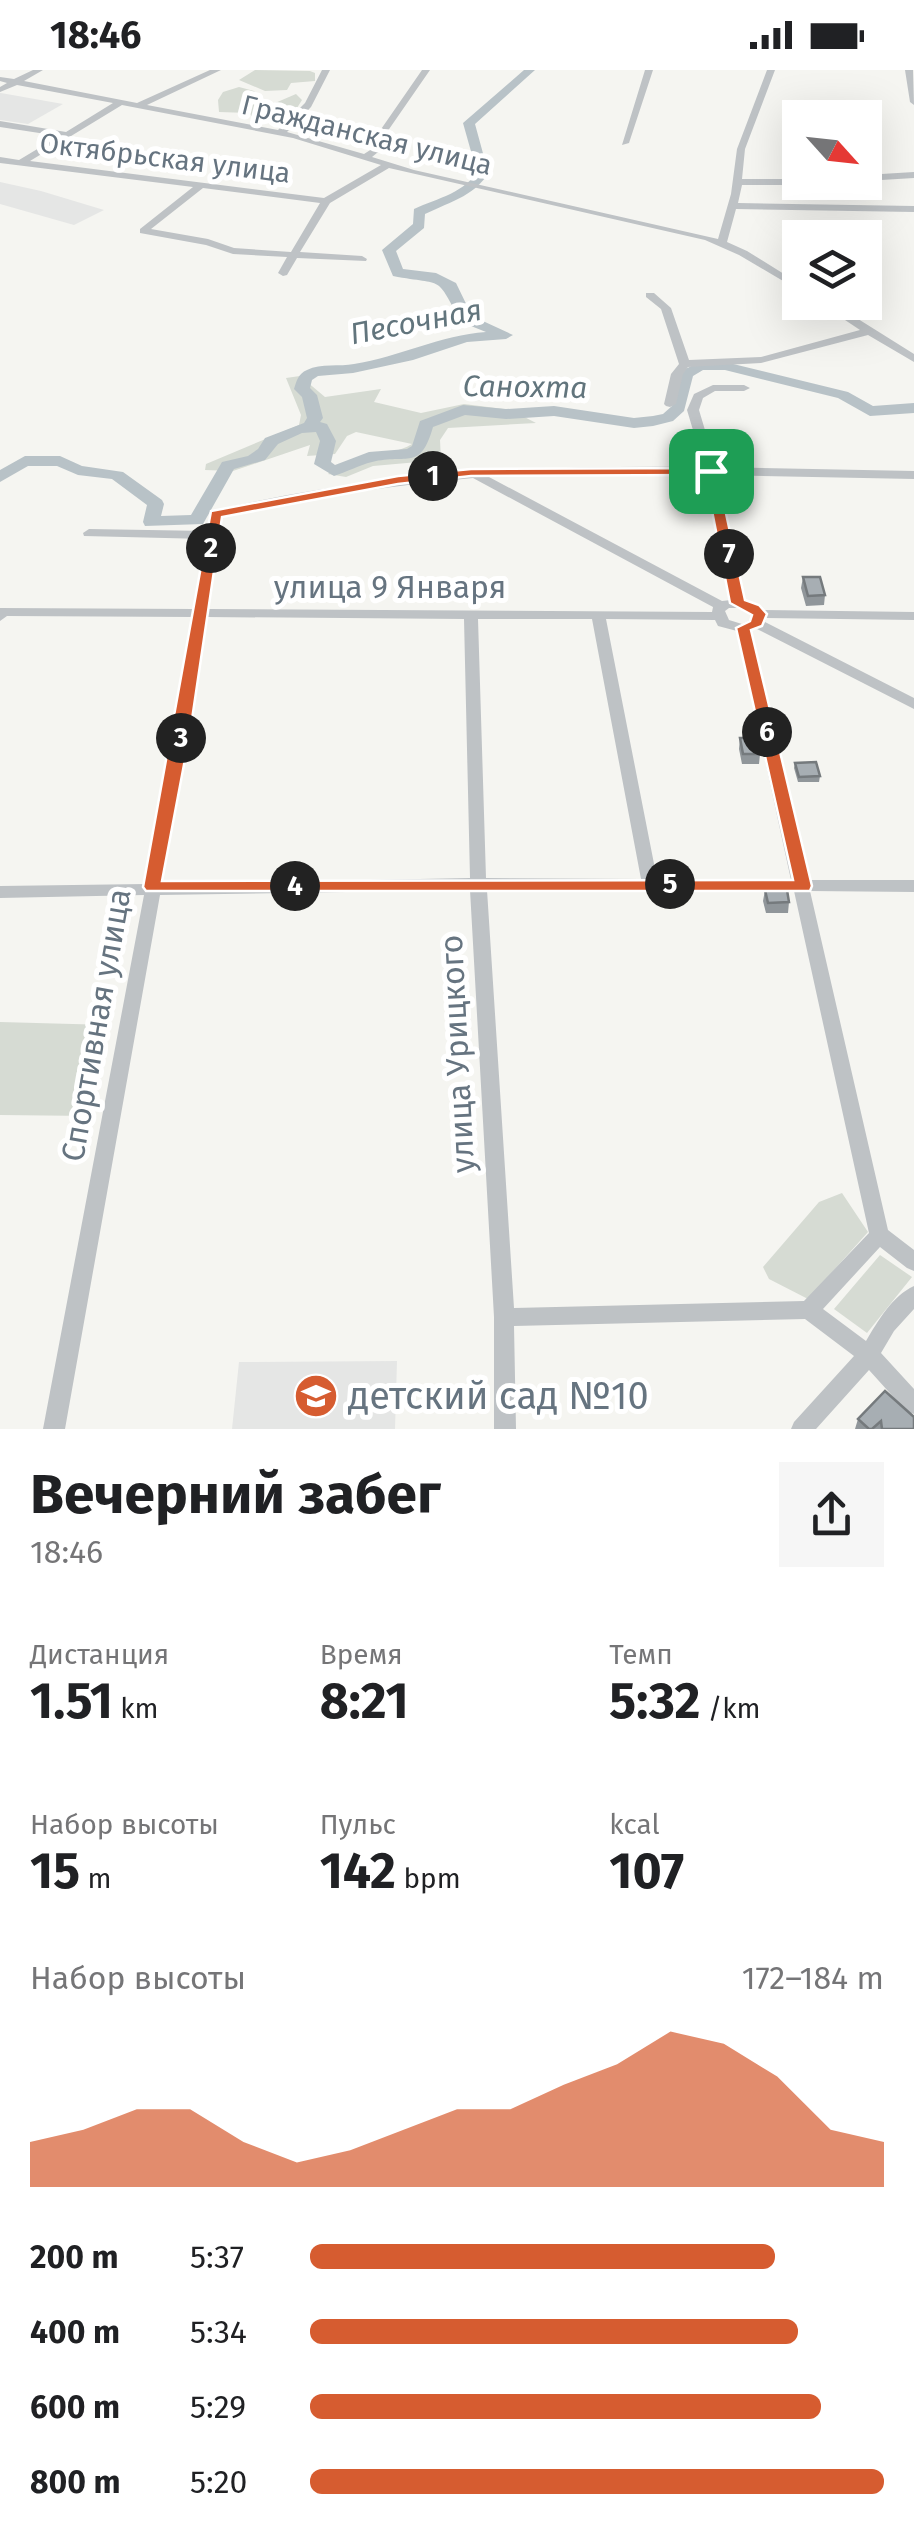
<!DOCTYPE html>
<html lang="ru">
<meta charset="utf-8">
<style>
body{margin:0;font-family:"Fira Sans",sans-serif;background:#f6f6f6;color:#202124;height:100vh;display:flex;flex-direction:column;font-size:38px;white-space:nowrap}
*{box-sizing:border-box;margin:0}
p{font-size:32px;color:#757577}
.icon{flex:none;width:55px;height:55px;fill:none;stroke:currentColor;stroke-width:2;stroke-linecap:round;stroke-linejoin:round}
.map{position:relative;height:1359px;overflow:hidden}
.panel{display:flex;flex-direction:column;background:#fff;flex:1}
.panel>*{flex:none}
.needle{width:65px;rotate:117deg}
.controls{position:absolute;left:782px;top:30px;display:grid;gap:20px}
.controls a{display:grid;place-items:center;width:100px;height:100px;border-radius:0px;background:#fff;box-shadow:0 10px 40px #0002;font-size:50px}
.pin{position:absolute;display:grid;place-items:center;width:85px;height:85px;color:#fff;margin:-42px;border-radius:20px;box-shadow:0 5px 15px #0006}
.km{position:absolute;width:50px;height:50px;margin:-25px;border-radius:50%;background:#222;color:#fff;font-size:28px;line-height:50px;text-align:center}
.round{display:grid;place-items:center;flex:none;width:105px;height:105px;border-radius:0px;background:#f6f6f6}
.overview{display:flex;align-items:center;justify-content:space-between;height:170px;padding:0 30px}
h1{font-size:55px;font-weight:700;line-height:75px}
.stats{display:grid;grid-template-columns:repeat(3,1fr);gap:15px;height:170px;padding:10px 30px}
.stats div{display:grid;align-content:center}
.stats b{font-size:50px;font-weight:700}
.stats small{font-size:28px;font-weight:400}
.stats p{font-size:28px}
.chart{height:280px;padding:20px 30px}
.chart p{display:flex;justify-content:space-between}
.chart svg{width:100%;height:180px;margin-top:10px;fill:#d65c30;opacity:.7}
ul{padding:0 30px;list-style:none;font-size:32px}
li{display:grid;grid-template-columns:160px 120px 1fr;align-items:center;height:75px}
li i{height:25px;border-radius:12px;background:#d65c30}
.status{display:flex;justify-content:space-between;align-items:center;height:70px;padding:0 50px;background:#fff;direction:ltr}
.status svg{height:28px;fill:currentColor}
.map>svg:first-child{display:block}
.built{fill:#e5e6e5}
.green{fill:#d6dbd3}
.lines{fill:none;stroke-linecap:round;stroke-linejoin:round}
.river{fill:#b8c2c7;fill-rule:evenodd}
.minor{fill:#bec2c5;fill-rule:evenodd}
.wall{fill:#90969a}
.building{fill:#a7aeb3;stroke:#757a7d;stroke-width:2.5}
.route{fill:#d65c30;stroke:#fff;stroke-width:2.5;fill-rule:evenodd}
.labels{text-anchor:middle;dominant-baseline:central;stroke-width:10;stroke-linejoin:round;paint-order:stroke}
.far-street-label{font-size:28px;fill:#667480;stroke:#fff}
.far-water-label{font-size:30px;font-style:italic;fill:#62757d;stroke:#fff}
.street-label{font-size:32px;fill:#667480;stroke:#fff}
.near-poi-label{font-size:38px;fill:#667480;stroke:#fff;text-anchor:start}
</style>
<div class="status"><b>18:46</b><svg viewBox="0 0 49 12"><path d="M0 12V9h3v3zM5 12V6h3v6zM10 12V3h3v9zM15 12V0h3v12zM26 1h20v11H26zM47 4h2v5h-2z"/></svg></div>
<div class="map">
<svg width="914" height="1359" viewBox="0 0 914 1359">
<rect width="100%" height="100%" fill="#f5f5f1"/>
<!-- built -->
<path class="built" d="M 0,23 L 1,23 L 63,34 L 28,54 L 0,50 Z
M 0,112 L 41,121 L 104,140 L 74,155 L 0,134 Z
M 397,1291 L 395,1359 L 232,1359 L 239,1292 Z"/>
<!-- green -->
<path class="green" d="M 255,0 L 310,1 L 315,3 L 315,11 L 291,13 L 287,20 L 265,21 L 239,10 Z
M 239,17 L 254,21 L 262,30 L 261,39 L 296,24 L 302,30 L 297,38 L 272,42 L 255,50 L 249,43 L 219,42 L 218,30 L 223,22 Z
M 300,306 L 325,327 L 381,319 L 374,332 L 421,343 L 464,334 L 511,340 L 536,353 L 448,358 L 440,370 L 441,390 L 373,396 L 346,407 L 328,404 C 355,378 386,390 412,374 L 356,362 L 347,366 L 335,384 L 307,386 L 310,375 L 233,401 L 205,400 L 206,394 L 299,355 L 301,345 L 286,308 Z
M 0,952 L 109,955 L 91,1046 L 0,1045 Z
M 842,1123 L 868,1162 L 808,1229 L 769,1209 L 763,1197 L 819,1132 Z
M 880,1185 L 912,1207 L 867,1263 L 834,1239 Z"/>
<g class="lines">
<!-- river -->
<path class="river" d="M 524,0 L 535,0 L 475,54 L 484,87 L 478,91 L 492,97 C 478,125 452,131 425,144 L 424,158 L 396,181 L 403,199 L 436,203 L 456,213 L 472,246 L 513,265 L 506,269 L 467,272 L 413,290 L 353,303 L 318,306 L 312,310 L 310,318 L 317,325 L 323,348 L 320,352 L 327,354 L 336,371 L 331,392 L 335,395 L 369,382 L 407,379 L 412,376 L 420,351 L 463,335 L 506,339 L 554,336 L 634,348 L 653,346 L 663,344 L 672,336 L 681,301 L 700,292 L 725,292 L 848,322 L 873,336 L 914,333 L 914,343 L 870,346 L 838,328 L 725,300 L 703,300 L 693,306 L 684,341 L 673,351 L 653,356 L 634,358 L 554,346 L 506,349 L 465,345 L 433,357 C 420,402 408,383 372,392 C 359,395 347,402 334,406 L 314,394 L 320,371 L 316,362 L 302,363 L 278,374 L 265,390 L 234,399 L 203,454 L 145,456 L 143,452 L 147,435 L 112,409 L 78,405 L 57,396 L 28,396 L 0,412 L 0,400 L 25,386 L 60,386 L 82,396 L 123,402 L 162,430 L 164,434 L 161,446 L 191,445 L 222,392 L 248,386 L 258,379 L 265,368 L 304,353 L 307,348 L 302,327 L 294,319 C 297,310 298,304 307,300 C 321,293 340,297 354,294 C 399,287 441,265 486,262 L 461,252 C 435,204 446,216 393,206 L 382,180 L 413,154 L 414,139 C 438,128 465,123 479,99 L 459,92 L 472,85 L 463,53 Z"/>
<!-- minor -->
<path class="minor" d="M 33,0 L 43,0 L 24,11 L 137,33 L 210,0 L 221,0 L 147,35 L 278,60 L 305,33 L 322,0 L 330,0 L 311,37 L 287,62 L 364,84 L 375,77 L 377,65 L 422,0 L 430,0 L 385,65 L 383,78 L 372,87 L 414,100 L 718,169 L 731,124 L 737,79 L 767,0 L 775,0 L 745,79 L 742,109 L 800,109 L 800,112 L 804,112 L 800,115 L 742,115 L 738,133 L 914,136 L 914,142 L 736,139 L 727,172 L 747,181 L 800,214 L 800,221 L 739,185 L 705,170 L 389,98 L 330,133 L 300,182 L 362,186 L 367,189 L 366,191 L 297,188 L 287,205 L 283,206 L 278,203 L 287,187 L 233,184 L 206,175 L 140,163 L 140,159 L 193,117 L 0,93 L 0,87 L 19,90 L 59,66 L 0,57 L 0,51 L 66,62 L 113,33 L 17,15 L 0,22 L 0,17 L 7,13 L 0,11 L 0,7 L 14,9 ZM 122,35 L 293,68 L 381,95 L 324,128 L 30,91 ZM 203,118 L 320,133 L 291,182 L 234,178 L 208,169 L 151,159 Z
M 645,0 L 653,0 L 629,73 L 622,75 Z
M 905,0 L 913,0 L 914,35 L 910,32 Z
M 914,102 L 914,108 L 865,111 L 865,105 Z
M 646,223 L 654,223 L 671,238 L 689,290 L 761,287 L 860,260 L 818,232 L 831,232 L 914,284 L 914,292 L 868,265 L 761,293 L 688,297 L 683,304 L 676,334 L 670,337 L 666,336 L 664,334 L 671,304 L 679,294 L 661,239 L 646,227 Z
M 713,315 L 744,315 L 750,318 L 744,321 L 715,321 L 703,328 L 699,340 L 716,397 L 914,401 L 914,409 L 718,405 L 744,530 L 764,540 L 914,542 L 914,550 L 766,548 L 765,552 L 914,628 L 914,639 L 755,558 L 750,560 L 808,810 L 914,810 L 914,822 L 810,821 L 888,1160 L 914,1180 L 914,1201 L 907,1198 L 880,1177 L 823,1239 L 866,1271 C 878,1251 892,1226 914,1216 L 914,1239 L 894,1261 L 881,1283 L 914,1319 L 914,1344 L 906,1341 L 869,1300 L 816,1359 L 791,1359 L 794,1352 L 854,1286 L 805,1249 L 514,1256 L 516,1359 L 494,1359 L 494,1247 L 470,820 L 160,825 L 65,1359 L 43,1359 L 144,825 L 0,828 L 0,816 L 146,814 L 193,547 L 7,546 L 0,551 L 0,538 L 194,539 L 206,469 L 84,466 L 83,463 L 89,459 L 207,461 L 212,441 C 378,402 533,395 704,397 L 687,340 L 694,324 ZM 564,404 L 706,404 L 731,530 L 722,531 L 489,407 ZM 473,408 L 713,537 L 712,542 L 208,539 L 222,446 C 305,428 388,416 473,408 ZM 729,538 L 742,538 L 751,543 L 752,549 L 742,554 L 729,550 L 725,541 ZM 207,547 L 464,549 L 470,808 L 162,814 ZM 478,549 L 592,549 L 641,809 L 486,808 ZM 606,549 L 715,550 L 718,556 L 737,561 L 791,810 L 657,809 ZM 487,820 L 794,821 L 869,1163 L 804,1231 L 514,1238 Z"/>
</g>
<!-- wall -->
<path class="wall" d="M 803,507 L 825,525 L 824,535 L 806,536 L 801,518 Z
M 740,668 L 760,684 L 759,694 L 742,694 L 739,679 Z
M 795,693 L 820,706 L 819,712 L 798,712 L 794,698 Z
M 765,820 L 789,832 L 788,843 L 766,843 L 763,831 Z
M 914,1347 L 914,1359 L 855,1359 L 858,1349 Z"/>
<!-- building -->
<path class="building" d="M 803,507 L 820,507 L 825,525 L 808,526 Z
M 740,668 L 757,668 L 760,684 L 743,684 Z
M 816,692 L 820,706 L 799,707 L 795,693 Z
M 765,820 L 787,820 L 789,832 L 768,833 Z
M 885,1321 L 914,1347 L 914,1359 L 882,1359 L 881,1351 L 872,1359 L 869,1359 L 858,1349 Z"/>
<!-- route -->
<path class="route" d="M 716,398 L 745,530 L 759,535 L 767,544 L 762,556 L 751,560 L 812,816 L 810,821 L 146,821 L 143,817 L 211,441 L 398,406 L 471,399 ZM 705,405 L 730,533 L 752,545 L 750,551 L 736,558 L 793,810 L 162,811 L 190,663 L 222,447 L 398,414 L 471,406 Z"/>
<!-- icons -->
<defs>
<g id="school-disc" transform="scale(2.25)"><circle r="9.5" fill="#d65c30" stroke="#fff"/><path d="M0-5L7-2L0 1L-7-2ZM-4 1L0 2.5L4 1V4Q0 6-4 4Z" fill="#fff"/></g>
</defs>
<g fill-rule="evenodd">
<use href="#school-disc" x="316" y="1326"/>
</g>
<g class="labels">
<!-- far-street labels -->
<g class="far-street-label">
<text transform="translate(367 65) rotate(14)">Гражданская улица</text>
<text transform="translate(165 88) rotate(7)">Октябрьская улица</text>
</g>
<!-- far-water labels -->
<g class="far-water-label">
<text transform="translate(416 252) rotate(-11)">Песочная</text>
<text transform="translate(525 317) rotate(1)">Санохта</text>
</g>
<!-- street labels -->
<g class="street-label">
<text x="390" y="517">улица 9 Января</text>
<text transform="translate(96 955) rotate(-80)">Спортивная улица</text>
<text transform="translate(457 984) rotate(-93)">улица Урицкого</text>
</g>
<!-- near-poi labels -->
<g class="near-poi-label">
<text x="348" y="1326">детский сад №10</text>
</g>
</g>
</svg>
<div class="controls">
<a><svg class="needle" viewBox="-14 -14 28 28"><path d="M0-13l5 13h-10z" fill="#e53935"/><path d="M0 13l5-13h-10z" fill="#757577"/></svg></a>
<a><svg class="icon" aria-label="layers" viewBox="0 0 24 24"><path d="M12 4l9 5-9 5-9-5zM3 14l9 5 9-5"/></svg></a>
</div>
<div class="pin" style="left:711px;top:401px;background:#1e9e55"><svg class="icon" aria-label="arrive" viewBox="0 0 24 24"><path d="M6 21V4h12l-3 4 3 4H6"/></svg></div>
<b class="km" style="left:433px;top:406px">1</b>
<b class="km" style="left:211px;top:478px">2</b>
<b class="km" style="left:181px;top:668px">3</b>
<b class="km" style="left:295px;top:816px">4</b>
<b class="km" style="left:670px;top:814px">5</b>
<b class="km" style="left:767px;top:662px">6</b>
<b class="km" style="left:729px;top:484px">7</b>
</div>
<section class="panel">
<div class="overview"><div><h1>Вечерний забег</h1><p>18:46</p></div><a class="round"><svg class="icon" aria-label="share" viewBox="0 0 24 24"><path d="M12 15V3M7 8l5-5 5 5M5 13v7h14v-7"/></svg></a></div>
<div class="stats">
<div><p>Дистанция</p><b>1.51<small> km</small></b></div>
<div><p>Время</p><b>8:21</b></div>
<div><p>Темп</p><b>5:32<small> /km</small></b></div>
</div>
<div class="stats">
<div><p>Набор высоты</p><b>15<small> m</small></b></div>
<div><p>Пульс</p><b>142<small> bpm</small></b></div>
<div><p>kcal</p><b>107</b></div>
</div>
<div class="chart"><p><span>Набор высоты</span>172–184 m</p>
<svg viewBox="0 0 160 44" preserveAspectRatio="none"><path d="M0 44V33L10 30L20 25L30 25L40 33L50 38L60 35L70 30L80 25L90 25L100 19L110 14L120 6L130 9L140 17L150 30L160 33V44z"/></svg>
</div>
<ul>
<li><b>200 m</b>5:37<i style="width:81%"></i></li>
<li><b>400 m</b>5:34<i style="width:85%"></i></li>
<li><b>600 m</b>5:29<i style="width:89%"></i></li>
<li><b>800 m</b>5:20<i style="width:100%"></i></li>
</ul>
</section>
